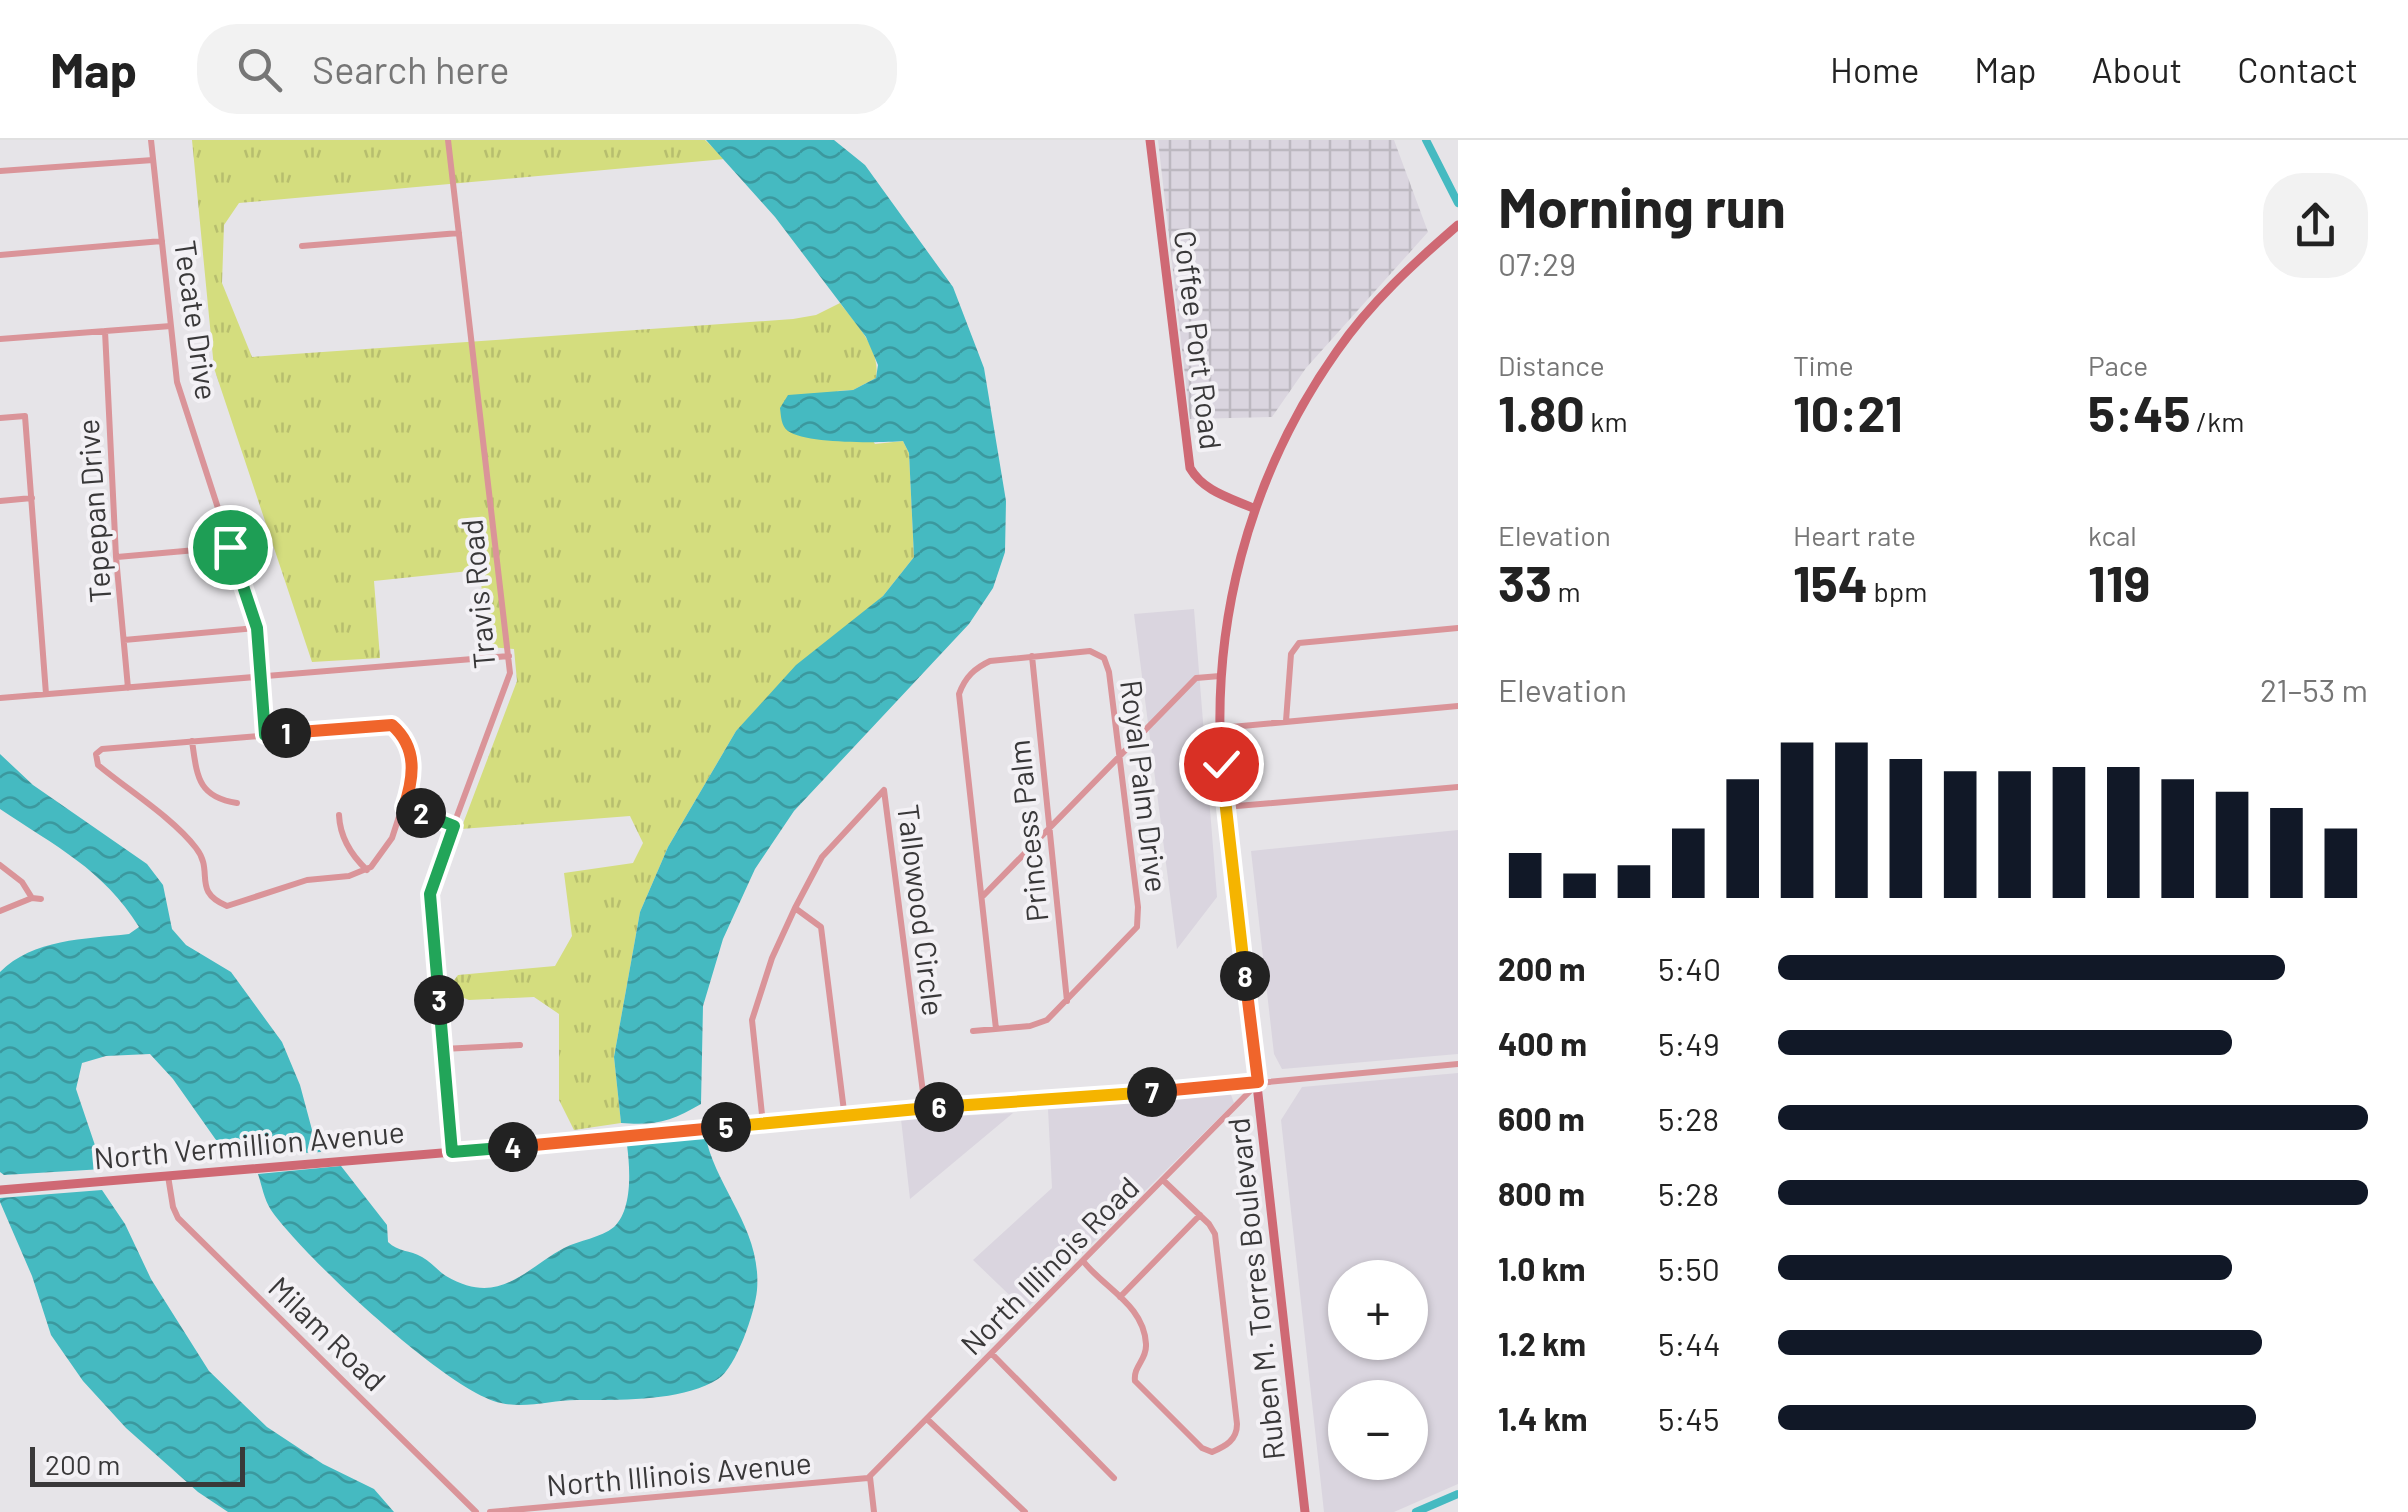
<!DOCTYPE html>
<meta charset="utf-8">
<style>
body{margin:0;font-family:Barlow,sans-serif;background:#f2f2f2;color:#222;height:100vh;display:flex;flex-direction:column;font-size:38px;white-space:nowrap}
*{box-sizing:border-box;margin:0}
p{font-size:32px;color:#767676}
.icon{flex:none;width:55px;height:55px;fill:none;stroke:currentColor;stroke-width:2;stroke-linecap:round;stroke-linejoin:round}
.map{position:relative;flex:1;overflow:hidden}
.drawer{display:flex;flex-direction:column;background:#fff;width:950px}
.drawer>*{flex:none}
.buttons{position:absolute;left:1328px;top:1120px;display:grid;gap:20px}
.buttons a{display:grid;place-items:center;width:100px;height:100px;border-radius:50%;background:#fff;box-shadow:0 2px 8px #0004;font-size:50px}
.scale{position:absolute;left:30px;bottom:25px;width:215px;box-sizing:border-box;padding-left:10px;border:5px solid #393839;border-top:0;font-size:28px;line-height:35px;white-space:nowrap;color:#393839;-webkit-text-stroke:8px #f3f1f5;paint-order:stroke}
.pin{position:absolute;display:grid;place-items:center;width:85px;height:85px;color:#fff;margin:-42px;border:5px solid #fff;border-radius:50%;box-shadow:0 2px 10px #0007}
.km{position:absolute;width:50px;height:50px;margin:-25px;border-radius:50%;background:#222;color:#fff;font-size:28px;line-height:50px;text-align:center}
.round{display:grid;place-items:center;flex:none;width:105px;height:105px;border-radius:40px;background:#f2f2f2}
.headline{display:flex;align-items:center;justify-content:space-between;height:170px;padding:0 40px}
h1{font-size:55px;font-weight:700;line-height:75px}
.stats{display:grid;grid-template-columns:repeat(3,1fr);gap:15px;height:170px;padding:10px 40px}
.stats div{display:grid;align-content:center}
.stats b{font-size:50px;font-weight:700}
.stats small{font-size:28px;font-weight:400}
.stats p{font-size:28px}
.chart{height:280px;padding:20px 40px}
.chart p{display:flex;justify-content:space-between}
.chart svg{width:100%;height:180px;margin-top:10px;stroke:#111827;stroke-width:6}
ul{padding:0 40px;list-style:none;font-size:32px}
li{display:grid;grid-template-columns:160px 120px 1fr;align-items:center;height:75px}
li i{height:25px;border-radius:12px;background:#111827}
header{display:flex;align-items:center;gap:60px;box-sizing:border-box;height:140px;padding:0 50px;background:#fff;border-bottom:2px solid #e0e0e0}
header strong{font-size:48px}
nav{display:flex;gap:55px;margin-inline-start:auto;font-size:35px}
.search{width:700px;height:90px;background:#f2f2f2;display:flex;align-items:center;gap:25px;box-sizing:border-box;padding:0 35px;border-radius:40px;color:#767676;font-size:38px}
main{display:flex;flex:1;min-height:0}
.map>svg:first-child{display:block}
.built{fill:#dad5df;fill-rule:evenodd}
.industrial{fill:url(#industrial-grid)}
.grass{fill:url(#grass-tufts)}
.water{fill:url(#water-waves)}
.lines{fill:none;stroke-linecap:round;stroke-linejoin:round}
.canal{stroke:#45bac1;stroke-width:8}
.street{stroke:#da9499;stroke-width:6}
.secondary{stroke:#cf6974;stroke-width:9}
.split-1-casing{stroke:#fff;stroke-width:20}
.split-2-casing{stroke:#fff;stroke-width:20}
.split-3-casing{stroke:#fff;stroke-width:20}
.split-4-casing{stroke:#fff;stroke-width:20}
.split-5-casing{stroke:#fff;stroke-width:20}
.split-6-casing{stroke:#fff;stroke-width:20}
.split-7-casing{stroke:#fff;stroke-width:20}
.split-8-casing{stroke:#fff;stroke-width:20}
.split-9-casing{stroke:#fff;stroke-width:20}
.split-1{stroke:#22a559;stroke-width:12}
.split-2{stroke:#f0652b;stroke-width:12}
.split-3{stroke:#22a559;stroke-width:12}
.split-4{stroke:#22a559;stroke-width:12}
.split-5{stroke:#f0652b;stroke-width:12}
.split-6{stroke:#f5b400;stroke-width:12}
.split-7{stroke:#f5b400;stroke-width:12}
.split-8{stroke:#f0652b;stroke-width:12}
.split-9{stroke:#f5b400;stroke-width:12}
.labels{text-anchor:middle;dominant-baseline:central;stroke-width:8;stroke-linejoin:round;paint-order:stroke}
.street-label{font-size:30px;fill:#393839;stroke:#f3f1f5}
</style>
<header>
<strong>Map</strong>
<div class="search"><svg class="icon" aria-label="search" viewBox="0 0 24 24"><circle cx="10" cy="10" r="6"/><path d="M15 15l6 6"/></svg>Search here</div>
<nav><a>Home</a><a>Map</a><a>About</a><a>Contact</a></nav>
</header>
<main>
<div class="map">
<svg width="1458" height="1372" viewBox="0 0 1458 1372">
<defs>
<pattern id="industrial-grid" width="8" height="8" patternUnits="userSpaceOnUse" patternTransform="scale(2.5)"><rect width="8" height="8" fill="#dad5df"/><path d="M0 4h8M4 0v8" fill="none" stroke="#bcb8c0"/></pattern>
<pattern id="grass-tufts" width="24" height="20" patternUnits="userSpaceOnUse" patternTransform="scale(2.5)"><rect width="24" height="20" fill="#d4dd7e"/><path d="M3 7l-1-3M5 7V3M7 7l1-3M15 17l-1-3M17 17v-4M19 17l1-3" fill="none" stroke="#b7be6e"/></pattern>
<pattern id="water-waves" width="16" height="10" patternUnits="userSpaceOnUse" patternTransform="scale(2.5)"><rect width="16" height="10" fill="#45bac1"/><path d="M0 5q4-4 8 0t8 0" fill="none" stroke="#3b989e"/></pattern>
</defs>
<rect width="100%" height="100%" fill="#e6e4e8"/>
<!-- built -->
<path class="built" d="M 1194,469 L 1217,757 L 1177,809 L 1134,474 Z
M 1458,690 L 1458,914 L 1282,929 L 1274,914 L 1251,711 Z
M 1458,933 L 1458,1344 L 1394,1372 L 1324,1372 L 1281,980 L 1302,947 ZM 1345,1138 L 1410,1138 L 1410,1202 L 1345,1202 ZM 1345,1258 L 1410,1258 L 1410,1322 L 1345,1322 Z
M 1223,950 L 1230,952 L 1234,963 L 1025,1170 L 973,1120 L 1052,1048 L 1048,969 Z
M 1013,973 L 910,1059 L 901,979 Z"/>
<!-- industrial -->
<path class="industrial" d="M 1158,0 L 1394,0 L 1428,92 L 1306,228 L 1272,277 L 1190,279 Z"/>
<!-- grass -->
<path class="grass" d="M 192,0 L 705,0 L 725,19 L 239,63 L 224,85 L 222,143 L 252,217 L 793,179 L 816,175 L 840,163 C 856,184 881,209 876,238 L 853,250 L 837,251 L 875,304 L 903,301 L 909,313 L 914,417 L 883,456 L 736,591 L 668,707 L 640,772 L 614,917 L 621,983 L 574,990 L 559,960 L 559,874 L 534,857 L 469,860 L 446,851 L 458,835 L 555,826 L 572,796 L 564,733 L 633,723 L 643,703 L 630,676 L 461,689 L 517,541 L 514,509 L 490,507 L 479,430 L 374,441 L 380,518 L 312,522 L 214,228 Z"/>
<!-- water -->
<path class="water" d="M 706,0 L 834,0 L 865,25 L 953,147 L 984,228 L 1006,361 L 1005,412 L 993,448 L 969,484 L 794,671 L 755,729 L 723,799 L 703,866 L 701,964 C 672,981 655,986 621,983 L 614,917 L 640,772 L 668,707 L 736,591 L 796,525 L 883,456 L 914,417 L 909,313 L 903,301 C 880,303 806,304 788,291 C 781,286 781,276 780,268 L 788,255 L 853,250 L 876,238 L 878,225 L 866,197 L 775,77 Z
M 0,614 L 33,645 L 147,724 L 163,745 L 172,789 L 186,805 L 231,832 L 282,902 L 300,945 L 315,1001 L 321,1012 L 228,1017 L 173,939 L 150,914 L 106,916 L 82,923 L 76,949 L 103,1029 L 4,1035 L 0,1032 L 0,832 C 33,799 85,799 129,794 L 139,787 C 103,729 55,706 0,669 Z
M 705,994 C 715,1048 762,1088 757,1150 C 755,1172 736,1228 718,1239 C 682,1262 617,1260 577,1260 C 552,1260 526,1269 501,1263 C 449,1253 302,1115 271,1070 C 264,1059 262,1046 258,1034 L 341,1026 L 387,1085 L 388,1102 C 398,1112 410,1110 422,1117 C 431,1122 438,1131 446,1136 C 499,1167 522,1131 564,1108 C 579,1100 601,1098 614,1087 C 633,1069 630,1028 627,1005 Z
M 102,1050 L 125,1084 L 151,1139 L 209,1231 L 267,1287 L 323,1324 L 374,1349 L 394,1372 L 228,1372 L 198,1352 L 126,1288 L 83,1241 L 51,1195 L 32,1136 L 0,1062 L 0,1058 Z"/>
<g class="lines">
<!-- canal -->
<path class="canal" d="M 1426,0 L 1458,63
M 1416,1372 L 1458,1354"/>
<!-- street -->
<path class="street" d="M 151,0 L 177,242 L 257,488 L 265,594
M 448,0 L 510,533 L 431,746 L 452,1012
M 0,31 L 153,20
M 302,106 L 459,93
M 0,115 L 162,101
M 105,191 L 116,417 L 128,548
M 0,199 L 171,186
M 0,278 L 25,276 L 46,554
M 0,361 L 32,358
M 117,417 L 230,407
M 124,500 L 257,488
M 1032,516 L 1067,861
M 0,558 L 509,516
M 1286,581 L 1291,514 L 1299,503 L 1458,488
M 392,585 L 406,601 L 413,634 L 392,698 L 371,727 L 349,736 L 307,740 L 227,766 C 191,751 215,732 196,708 C 173,678 128,650 98,625 L 96,614 L 102,609 Z
M 1220,588 L 1458,566
M 192,601 C 197,635 197,657 237,663
M 404,667 L 453,686
M 1225,667 L 1458,647
M 339,675 C 340,697 351,715 367,730
M 0,725 L 22,742 L 32,758 L 41,759
M 982,757 L 1196,538 L 1220,536
M 795,768 L 821,787 L 845,979
M 0,771 L 32,758
M 973,891 L 1030,886 L 1047,880 L 1137,787 L 1138,767 L 1109,532 L 1104,518 L 1090,511 L 990,521 C 975,528 965,537 959,554 L 996,889
M 443,909 L 520,905
M 763,984 L 752,880 L 772,818 L 795,768 L 822,717 L 884,650 L 925,968
M 168,1036 L 173,1067 L 178,1078 L 476,1372
M 1083,1121 C 1105,1149 1144,1165 1146,1204 C 1147,1220 1133,1226 1135,1241 L 1202,1308 L 1212,1312 C 1226,1306 1237,1300 1237,1284 L 1215,1094 L 1209,1084 L 1164,1041
M 1120,1157 L 1200,1075
M 992,1214 L 1114,1338
M 927,1279 L 1025,1372
M 870,1337 L 874,1372
M 490,1372 L 868,1338 L 1258,943 L 1458,924"/>
<!-- secondary -->
<path class="secondary" d="M 1150,0 L 1190,328 C 1204,352 1231,358 1255,369
M 0,1050 L 845,979 L 925,968 L 1258,943
M 1305,1372 L 1223,643 C 1208,489 1248,337 1337,211 C 1370,163 1414,123 1458,85"/>
</g>
<g class="lines">
<!-- split-1 casing -->
<g class="split-1-casing">
<path id="split-1" d="M 230,407 L 257,488 L 265,595 L 286,593"/>
</g>
<!-- split-2 casing -->
<g class="split-2-casing">
<path id="split-2" d="M 286,593 L 392,585 C 418,608 414,637 404,667 L 421,673"/>
</g>
<!-- split-3 casing -->
<g class="split-3-casing">
<path id="split-3" d="M 421,673 L 454,686 L 430,754 L 439,860"/>
</g>
<!-- split-4 casing -->
<g class="split-4-casing">
<path id="split-4" d="M 439,860 L 452,1012 L 513,1007"/>
</g>
<!-- split-5 casing -->
<g class="split-5-casing">
<path id="split-5" d="M 513,1007 L 726,987"/>
</g>
<!-- split-6 casing -->
<g class="split-6-casing">
<path id="split-6" d="M 726,987 L 939,967"/>
</g>
<!-- split-7 casing -->
<g class="split-7-casing">
<path id="split-7" d="M 939,967 L 1152,952"/>
</g>
<!-- split-8 casing -->
<g class="split-8-casing">
<path id="split-8" d="M 1152,952 L 1258,942 L 1245,836"/>
</g>
<!-- split-9 casing -->
<g class="split-9-casing">
<path id="split-9" d="M 1221,624 L 1245,836"/>
</g>
<!-- split-1 -->
<use href="#split-1" class="split-1"/>
<!-- split-2 -->
<use href="#split-2" class="split-2"/>
<!-- split-3 -->
<use href="#split-3" class="split-3"/>
<!-- split-4 -->
<use href="#split-4" class="split-4"/>
<!-- split-5 -->
<use href="#split-5" class="split-5"/>
<!-- split-6 -->
<use href="#split-6" class="split-6"/>
<!-- split-7 -->
<use href="#split-7" class="split-7"/>
<!-- split-8 -->
<use href="#split-8" class="split-8"/>
<!-- split-9 -->
<use href="#split-9" class="split-9"/>
</g>
<g class="labels">
<!-- street labels -->
<g class="street-label">
<text transform="translate(197 180) rotate(82)">Tecate Drive</text>
<text transform="translate(1199 200) rotate(83)">Coffee Port Road</text>
<text transform="translate(93 371) rotate(-94)">Tepepan Drive</text>
<text transform="translate(477 454) rotate(-95)">Travis Road</text>
<text transform="translate(1145 646) rotate(83)">Royal Palm Drive</text>
<text transform="translate(1027 691) rotate(-96)">Princess Palm</text>
<text transform="translate(922 770) rotate(83)">Tallowood Circle</text>
<text transform="translate(249 1004) rotate(-5)">North Vermillion Avenue</text>
<text transform="translate(1049 1125) rotate(-45)">North Illinois Road</text>
<text transform="translate(1255 1149) rotate(-96)">Ruben M. Torres Boulevard</text>
<text transform="translate(328 1193) rotate(44)">Milam Road</text>
<text transform="translate(679 1333) rotate(-5)">North Illinois Avenue</text>
</g>
</g>
</svg>
<div class="buttons">
<a>+</a>
<a>−</a>
</div>
<div class="scale">200 m</div>
<div class="pin" style="left:230px;top:407px;background:#1e9e55"><svg class="icon" aria-label="arrive" viewBox="0 0 24 24"><path d="M6 21V4h12l-3 4 3 4H6"/></svg></div>
<div class="pin" style="left:1221px;top:624px;background:#d93025"><svg class="icon" aria-label="check" viewBox="0 0 24 24"><path d="M5 12l5 5 9-10"/></svg></div>
<b class="km" style="left:286px;top:593px">1</b>
<b class="km" style="left:421px;top:673px">2</b>
<b class="km" style="left:439px;top:860px">3</b>
<b class="km" style="left:513px;top:1007px">4</b>
<b class="km" style="left:726px;top:987px">5</b>
<b class="km" style="left:939px;top:967px">6</b>
<b class="km" style="left:1152px;top:952px">7</b>
<b class="km" style="left:1245px;top:836px">8</b>
</div>
<section class="drawer">
<div class="headline"><div><h1>Morning run</h1><p>07:29</p></div><a class="round"><svg class="icon" aria-label="share" viewBox="0 0 24 24"><path d="M12 15V3M7 8l5-5 5 5M5 13v7h14v-7"/></svg></a></div>
<div class="stats">
<div><p>Distance</p><b>1.80<small> km</small></b></div>
<div><p>Time</p><b>10:21</b></div>
<div><p>Pace</p><b>5:45<small> /km</small></b></div>
</div>
<div class="stats">
<div><p>Elevation</p><b>33<small> m</small></b></div>
<div><p>Heart rate</p><b>154<small> bpm</small></b></div>
<div><p>kcal</p><b>119</b></div>
</div>
<div class="chart"><p><span>Elevation</span>21–53 m</p>
<svg viewBox="0 0 160 44" preserveAspectRatio="none"><path d="M5 44V33M15 44V38M25 44V36M35 44V27M45 44V15M55 44V6M65 44V6M75 44V10M85 44V13M95 44V13M105 44V12M115 44V12M125 44V15M135 44V18M145 44V22M155 44V27"/></svg>
</div>
<ul>
<li><b>200 m</b>5:40<i style="width:86%"></i></li>
<li><b>400 m</b>5:49<i style="width:77%"></i></li>
<li><b>600 m</b>5:28<i style="width:100%"></i></li>
<li><b>800 m</b>5:28<i style="width:100%"></i></li>
<li><b>1.0 km</b>5:50<i style="width:77%"></i></li>
<li><b>1.2 km</b>5:44<i style="width:82%"></i></li>
<li><b>1.4 km</b>5:45<i style="width:81%"></i></li>
</ul>
</section>
</main>
